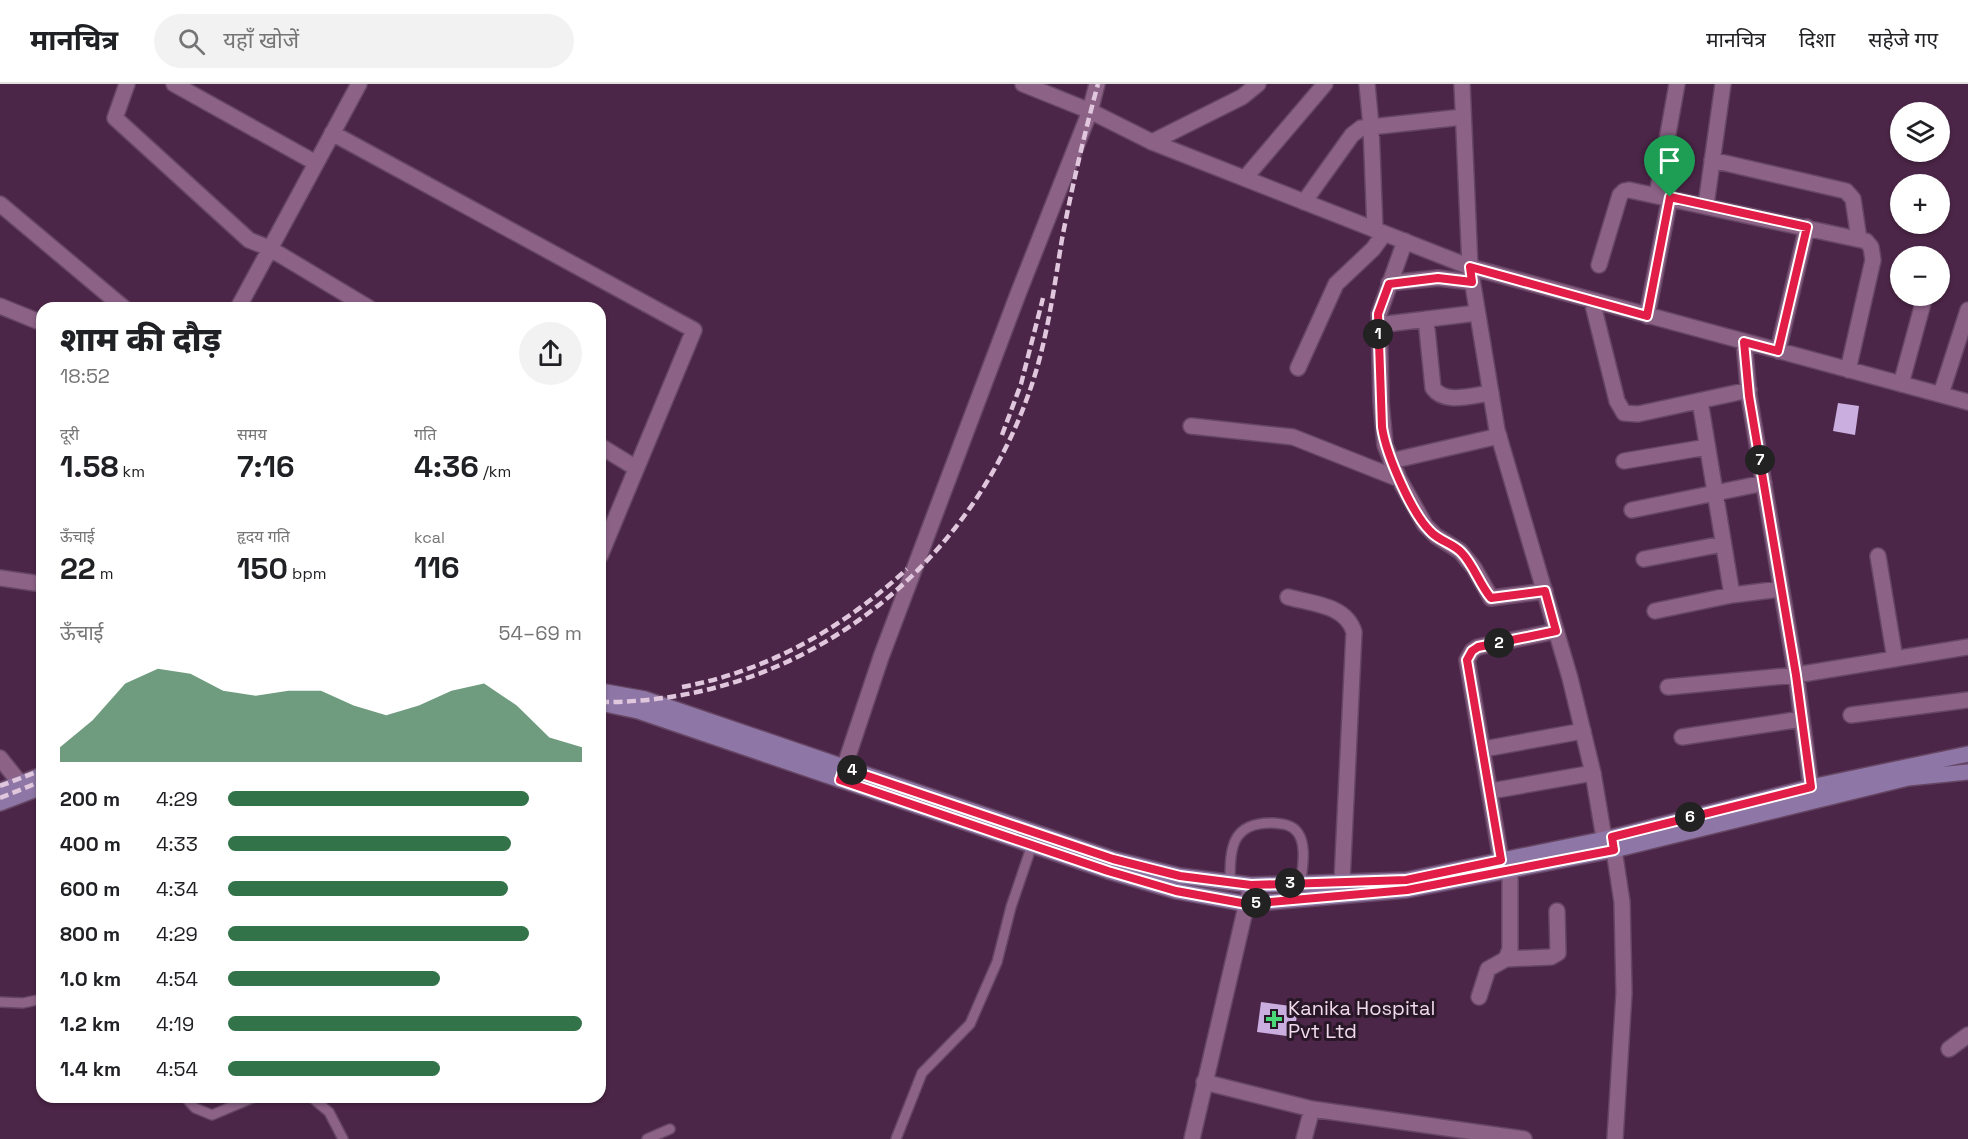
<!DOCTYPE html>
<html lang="hi">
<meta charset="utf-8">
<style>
body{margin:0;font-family:"Space Grotesk","Noto Sans Devanagari",sans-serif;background:#f2f2f2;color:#202124;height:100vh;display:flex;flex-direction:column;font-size:22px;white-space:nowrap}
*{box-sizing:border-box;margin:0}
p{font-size:20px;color:#757577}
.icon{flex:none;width:33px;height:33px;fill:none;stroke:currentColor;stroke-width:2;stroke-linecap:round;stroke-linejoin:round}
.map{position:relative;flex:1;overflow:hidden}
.sheet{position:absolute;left:36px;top:218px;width:570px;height:801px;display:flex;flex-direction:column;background:#fff;border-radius:18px;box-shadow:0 2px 4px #0004}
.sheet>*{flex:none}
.buttons{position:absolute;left:1890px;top:18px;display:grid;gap:12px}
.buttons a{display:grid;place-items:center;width:60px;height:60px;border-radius:50%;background:#fff;box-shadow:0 2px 4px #0004;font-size:30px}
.pin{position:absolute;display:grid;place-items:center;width:51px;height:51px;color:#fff;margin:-62px -26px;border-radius:50% 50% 50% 0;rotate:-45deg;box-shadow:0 0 6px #0007}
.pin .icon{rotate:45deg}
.km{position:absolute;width:30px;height:30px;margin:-15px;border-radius:50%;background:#222;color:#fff;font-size:16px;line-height:30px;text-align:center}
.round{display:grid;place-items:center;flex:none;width:63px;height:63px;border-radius:32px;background:#f2f2f2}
.summary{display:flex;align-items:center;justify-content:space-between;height:102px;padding:0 24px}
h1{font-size:33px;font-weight:800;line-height:45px}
.figures{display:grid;grid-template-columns:repeat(3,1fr);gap:9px;height:102px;padding:6px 24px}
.figures div{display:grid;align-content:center}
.figures b{font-size:30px;font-weight:800}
.figures small{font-size:16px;font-weight:400}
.figures p{font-size:16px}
.chart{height:168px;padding:12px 24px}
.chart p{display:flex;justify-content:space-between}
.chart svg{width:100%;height:108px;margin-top:6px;fill:#337349;opacity:.7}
ul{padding:0 24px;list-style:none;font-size:20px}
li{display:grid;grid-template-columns:96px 72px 1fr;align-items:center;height:45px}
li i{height:15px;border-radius:8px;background:#337349}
header{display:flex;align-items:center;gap:36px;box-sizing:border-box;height:84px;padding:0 30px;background:#fff;border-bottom:2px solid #e0e0e0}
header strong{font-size:28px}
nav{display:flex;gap:33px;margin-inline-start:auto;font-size:21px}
.search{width:420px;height:54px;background:#f2f2f2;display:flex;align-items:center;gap:15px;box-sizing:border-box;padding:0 21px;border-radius:33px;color:#757577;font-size:22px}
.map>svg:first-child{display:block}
.building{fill:#caaee0}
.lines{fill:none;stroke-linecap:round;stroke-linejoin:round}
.service-casing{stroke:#664664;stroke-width:12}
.minor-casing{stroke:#664664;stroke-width:18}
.tertiary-casing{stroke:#664664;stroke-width:18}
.secondary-casing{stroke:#664664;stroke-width:18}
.service{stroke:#8c6287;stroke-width:9}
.minor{stroke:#8c6287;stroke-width:15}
.tertiary{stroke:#8c6287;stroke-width:15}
.secondary{stroke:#8e77a6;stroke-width:15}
.rail{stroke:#e0c7dd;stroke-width:4.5;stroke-dasharray:9 4.5;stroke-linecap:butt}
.route-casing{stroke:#fff;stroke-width:12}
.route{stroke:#e11d48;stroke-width:8}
.poi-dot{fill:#4ad777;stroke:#281726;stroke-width:2}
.labels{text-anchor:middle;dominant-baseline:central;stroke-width:6;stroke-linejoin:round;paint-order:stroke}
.poi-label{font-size:20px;fill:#f1d9ee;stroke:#281726;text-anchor:start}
</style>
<header>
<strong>मानचित्र</strong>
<div class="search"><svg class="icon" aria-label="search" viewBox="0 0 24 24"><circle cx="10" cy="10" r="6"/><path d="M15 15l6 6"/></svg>यहाँ खोजें</div>
<nav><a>मानचित्र</a><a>दिशा</a><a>सहेजे गए</a></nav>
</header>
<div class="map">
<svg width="1968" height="1055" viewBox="0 0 1968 1055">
<rect width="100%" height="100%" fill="#4c2648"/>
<!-- building -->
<path class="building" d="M 1838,319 L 1859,322 L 1855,351 L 1833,347 Z
M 1261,918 L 1298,923 L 1294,953 L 1257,948 Z"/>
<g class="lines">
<!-- service casing -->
<g class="service-casing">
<path id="service" d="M 1230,799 C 1230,764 1231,738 1273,739 C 1282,740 1292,740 1298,749 C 1307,762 1302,784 1301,799
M 0,918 L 23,919 L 42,915
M 184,1012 L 195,1024 L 212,1031 L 257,1012
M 310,1012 L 329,1028 L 343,1055
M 647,1055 L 670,1045
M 896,1055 L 922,989 L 970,940 L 997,878 L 1011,823 L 1032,761"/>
</g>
<!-- minor casing -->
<g class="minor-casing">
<path id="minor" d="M 127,0 L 115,34 L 249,156 L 269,164 L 369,224
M 174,0 L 316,79
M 1367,0 L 1371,42 L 1375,146
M 332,49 L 694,246 L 600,472
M 1152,58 L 1242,13 L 1258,0
M 1712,76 L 1846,107 L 1853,115 L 1859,155
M 1245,94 L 1325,0
M 1657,111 L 1677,0
M 1304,118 L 1352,51 L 1361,44 L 1463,33
M 1706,121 L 1723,0
M 1405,157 L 1379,230 L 1381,318 L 1385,361 L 1399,395 L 1425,441 L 1436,452 L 1460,467 L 1474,484 L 1491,514 L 1545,507
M 1599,181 L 1620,111 L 1624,107 L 1629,106 L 1866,157 L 1871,163 L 1873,176 L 1848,286
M 1470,183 L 1968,318
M 1389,199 L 1438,194 L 1472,198
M 1592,217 L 1617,317 L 1624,329 L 1638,330 L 1749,306
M 0,222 L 42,239
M 238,224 L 359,0
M 1647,232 L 1670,113
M 1426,235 L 1433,304 C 1445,321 1473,311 1491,309
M 1378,241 L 1477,229
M 1744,258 L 1749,312 L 1796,591 L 1811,703
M 1778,267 L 1807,143
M 1298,284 L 1336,200 L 1373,165 L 1384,150
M 1901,300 L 1925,212
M 1941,310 L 1968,226
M 1700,317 L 1732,511
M 1191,342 L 1293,353 L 1399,395
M 600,362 L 636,384
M 1391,377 L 1499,352
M 1624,377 L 1707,363
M 1632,426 L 1764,399
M 1878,472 L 1895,575
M 1644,475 L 1723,460
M 0,494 L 42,500
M 1288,513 C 1313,520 1346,521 1354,548 L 1342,797 L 1343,810
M 1655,527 L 1732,511 L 1781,505
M 1668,603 L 1796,591 L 1968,563
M 1851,631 L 1968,616
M 1682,653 L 1802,635
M 1484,665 L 1583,647
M 0,674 L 20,699
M 840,696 L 881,573 L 1018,210 L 1090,27 L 1097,0
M 1491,707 L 1593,689
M 1501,776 L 1467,576 L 1472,567 L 1478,563 L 1556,547
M 1506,875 L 1551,873 L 1558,869 L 1557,827
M 1479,913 L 1488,885 L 1506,875 L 1510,865 L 1510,787
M 1949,965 L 1968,951
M 1204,998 L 1312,1025 L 1524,1055
M 1304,1055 L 1312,1025"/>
</g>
<!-- tertiary casing -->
<g class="tertiary-casing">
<path id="tertiary" d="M 1023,0 L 1090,27 L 1152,58 L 1470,183
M 1462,0 L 1470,183 L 1497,346 L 1570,594 L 1593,689 L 1606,766
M 0,120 L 124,224
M 1612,753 L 1622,818 L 1624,909 L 1615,1055
M 1192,1055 L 1251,801"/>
</g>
<!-- secondary casing -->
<g class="secondary-casing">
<path id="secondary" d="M 600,607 L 645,615 L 1113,775 L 1180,792 L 1251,801 L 1406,796 L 1605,755 L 1811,703 L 1968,670
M 600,619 L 638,627 L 1108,787 L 1176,807 L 1247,820 L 1407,806 L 1614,766 L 1908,694 L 1968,688
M 0,707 L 42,691
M 0,719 L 42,703"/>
</g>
<!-- service -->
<use href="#service" class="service"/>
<!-- minor -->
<use href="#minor" class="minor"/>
<!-- tertiary -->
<use href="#tertiary" class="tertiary"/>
<!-- secondary -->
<use href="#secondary" class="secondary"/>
<!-- rail -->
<path class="rail" d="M 1002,351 L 1021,300 L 1043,214
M 682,603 C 768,587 843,544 907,485
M 600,618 C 805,620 980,479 1037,284 C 1049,242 1055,198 1062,155 C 1072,103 1084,51 1098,0
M 0,702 L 42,686
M 0,714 L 42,697"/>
</g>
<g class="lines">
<!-- route casing -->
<g class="route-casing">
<path id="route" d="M 1670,113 L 1807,143 L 1778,267 L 1744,258 L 1749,312 L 1796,591 L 1811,703 L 1612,753 L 1614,766 L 1407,806 L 1247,820 L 1176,807 L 1108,787 L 840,696 L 844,684 L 1113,775 L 1180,792 L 1251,801 L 1406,796 L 1501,776 L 1467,576 L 1472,567 L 1478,563 L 1556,547 L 1545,507 L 1491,514 C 1479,500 1474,481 1461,468 C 1452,459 1439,457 1430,447 C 1411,428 1386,370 1382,343 L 1378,230 L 1389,200 L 1438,194 L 1472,198 L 1470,183 L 1647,232 Z"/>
</g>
<!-- route -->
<use href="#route" class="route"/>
</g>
<!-- markers -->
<path class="poi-dot" d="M1271 926h6v6h6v6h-6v6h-6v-6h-6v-6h6z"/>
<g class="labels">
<!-- poi labels -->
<g class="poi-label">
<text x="1288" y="924">Kanika Hospital<tspan x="1288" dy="23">Pvt Ltd</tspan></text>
</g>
</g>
</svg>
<div class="buttons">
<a><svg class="icon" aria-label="layers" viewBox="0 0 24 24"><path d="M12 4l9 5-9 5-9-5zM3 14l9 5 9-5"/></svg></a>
<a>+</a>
<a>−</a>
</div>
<div class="pin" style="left:1670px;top:113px;background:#1e9e55"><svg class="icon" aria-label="arrive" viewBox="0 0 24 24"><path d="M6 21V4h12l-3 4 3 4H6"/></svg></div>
<b class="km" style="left:1378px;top:250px">1</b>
<b class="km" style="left:1499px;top:559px">2</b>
<b class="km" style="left:1290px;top:799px">3</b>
<b class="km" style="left:852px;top:686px">4</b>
<b class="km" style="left:1256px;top:819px">5</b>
<b class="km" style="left:1690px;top:733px">6</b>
<b class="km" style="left:1760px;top:376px">7</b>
<section class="sheet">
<div class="summary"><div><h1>शाम की दौड़</h1><p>18:52</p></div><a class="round"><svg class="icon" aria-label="share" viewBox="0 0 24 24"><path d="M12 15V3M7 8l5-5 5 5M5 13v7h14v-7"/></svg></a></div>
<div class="figures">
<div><p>दूरी</p><b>1.58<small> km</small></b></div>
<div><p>समय</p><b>7:16</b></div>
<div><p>गति</p><b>4:36<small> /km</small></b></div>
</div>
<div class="figures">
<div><p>ऊँचाई</p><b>22<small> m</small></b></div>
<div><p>हृदय गति</p><b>150<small> bpm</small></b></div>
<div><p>kcal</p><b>116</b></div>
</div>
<div class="chart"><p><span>ऊँचाई</span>54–69 m</p>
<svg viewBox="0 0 160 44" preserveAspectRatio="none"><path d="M0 44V38L10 27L20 12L30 6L40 8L50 15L60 17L70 15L80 15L90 21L100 25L110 21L120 15L130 12L140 21L150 34L160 38V44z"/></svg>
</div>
<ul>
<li><b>200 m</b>4:29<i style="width:85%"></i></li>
<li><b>400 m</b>4:33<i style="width:80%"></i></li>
<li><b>600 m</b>4:34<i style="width:79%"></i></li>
<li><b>800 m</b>4:29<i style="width:85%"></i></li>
<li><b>1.0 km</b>4:54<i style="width:60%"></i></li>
<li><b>1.2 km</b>4:19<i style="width:100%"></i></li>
<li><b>1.4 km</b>4:54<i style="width:60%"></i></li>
</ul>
</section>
</div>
